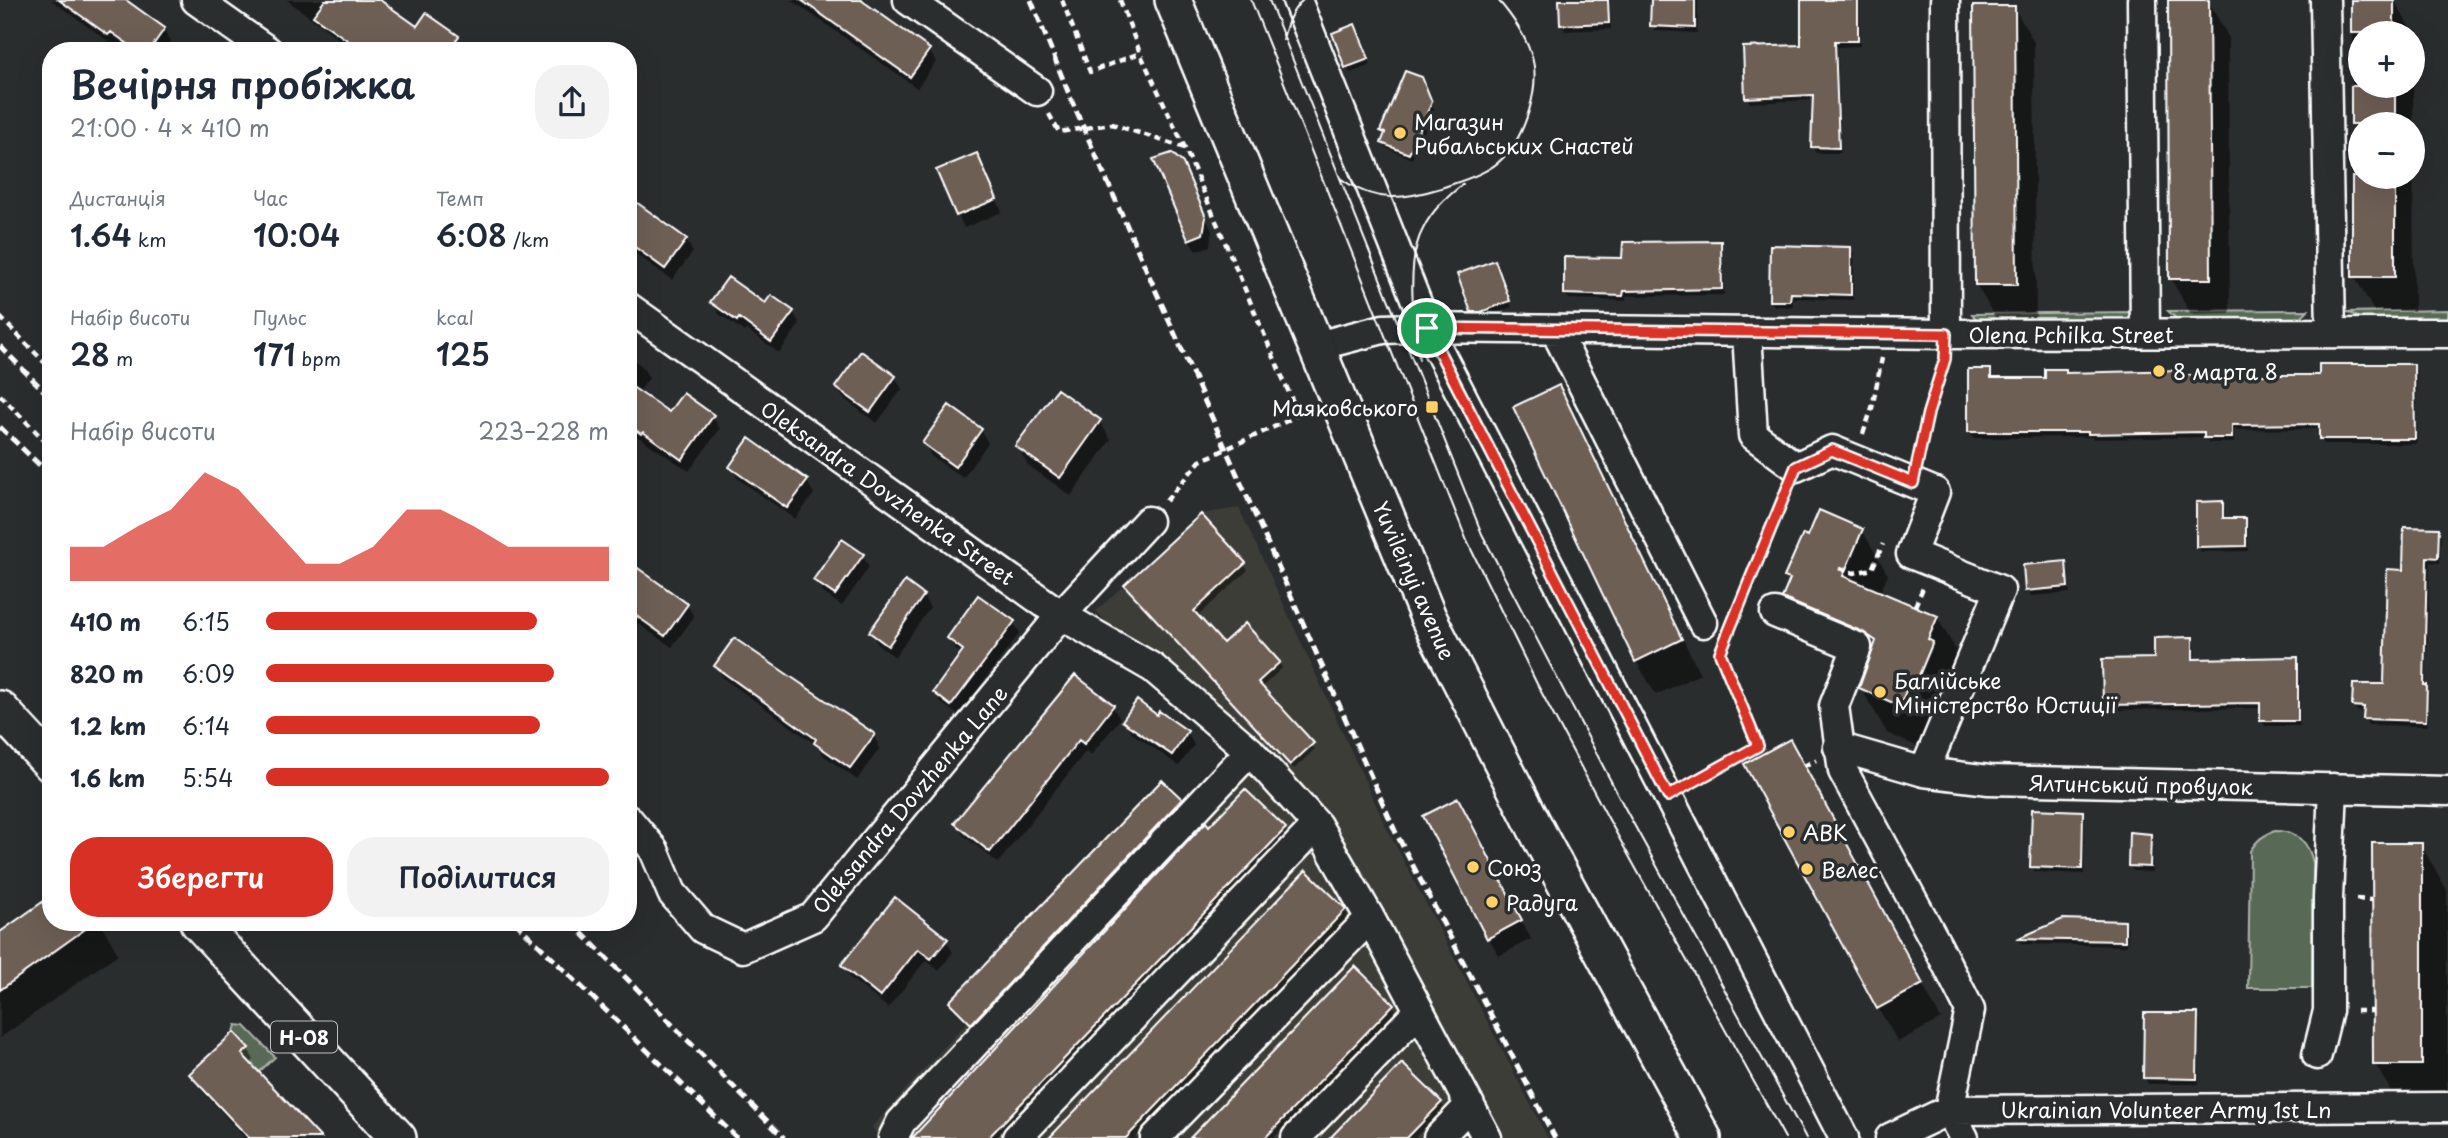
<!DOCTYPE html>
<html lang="uk">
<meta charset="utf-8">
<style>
body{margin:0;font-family:"Playpen Sans",sans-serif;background:#f2f2f3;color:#1f2937;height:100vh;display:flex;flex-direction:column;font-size:26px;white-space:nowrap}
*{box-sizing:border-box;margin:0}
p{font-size:23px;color:#747a83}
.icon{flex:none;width:38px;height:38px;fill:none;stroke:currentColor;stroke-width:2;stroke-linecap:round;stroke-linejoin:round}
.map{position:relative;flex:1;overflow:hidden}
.sheet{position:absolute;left:42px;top:42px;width:595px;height:889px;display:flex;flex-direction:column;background:#fff;border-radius:28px;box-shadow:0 7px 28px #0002}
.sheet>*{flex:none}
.fabs{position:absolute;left:2348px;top:21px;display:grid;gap:14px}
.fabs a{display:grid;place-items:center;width:77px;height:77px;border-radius:50%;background:#fff;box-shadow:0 7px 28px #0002;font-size:35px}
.pin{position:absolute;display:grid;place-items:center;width:60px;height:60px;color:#fff;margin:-30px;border:4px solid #fff;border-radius:50%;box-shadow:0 2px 7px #0007}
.round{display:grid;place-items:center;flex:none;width:74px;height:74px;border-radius:28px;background:#f2f2f3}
.overview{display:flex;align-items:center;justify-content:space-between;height:119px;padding:0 28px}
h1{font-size:38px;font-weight:600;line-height:52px}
.metrics{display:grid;grid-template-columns:repeat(3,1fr);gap:10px;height:119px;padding:7px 28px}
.metrics div{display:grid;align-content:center}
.metrics b{font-size:30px;font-weight:600}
.metrics small{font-size:19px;font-weight:400}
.metrics p{font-size:19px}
.chart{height:196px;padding:14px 28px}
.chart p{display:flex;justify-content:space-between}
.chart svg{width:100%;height:126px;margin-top:7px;fill:#d93025;opacity:.7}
.action{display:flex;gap:14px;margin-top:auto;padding:14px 28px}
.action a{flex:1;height:80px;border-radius:28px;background:#d93025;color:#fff;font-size:28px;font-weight:600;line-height:80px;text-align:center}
.action a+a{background:#f2f2f3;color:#1f2937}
ul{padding:0 28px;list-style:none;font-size:23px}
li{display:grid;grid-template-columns:112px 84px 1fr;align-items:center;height:52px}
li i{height:18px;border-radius:9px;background:#d93025}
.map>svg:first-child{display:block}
.built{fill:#3e3c39}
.green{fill:#586a54;stroke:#acb4aa;stroke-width:2}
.shadow{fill:#0007;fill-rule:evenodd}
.building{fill:#6e5f54;stroke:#fff;stroke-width:2}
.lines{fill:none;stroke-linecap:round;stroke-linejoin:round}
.minor-casing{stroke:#fff;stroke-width:33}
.major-casing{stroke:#fff;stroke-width:40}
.path{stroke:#fff;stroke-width:4.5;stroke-dasharray:7 5;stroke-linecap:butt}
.minor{stroke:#2a2d2e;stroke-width:28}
.major{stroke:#2a2d2e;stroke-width:35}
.tram{stroke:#fff;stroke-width:2}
.rail{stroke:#fff;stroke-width:5;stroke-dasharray:10 5;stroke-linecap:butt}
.route-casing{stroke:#fff;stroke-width:14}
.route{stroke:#d93025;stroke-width:9}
.poi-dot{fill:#ffd166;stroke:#2a2d2e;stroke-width:2.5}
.labels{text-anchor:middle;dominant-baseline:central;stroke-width:7;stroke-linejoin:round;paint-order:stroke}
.shield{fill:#2a2d2e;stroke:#bfc0c0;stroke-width:2}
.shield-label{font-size:19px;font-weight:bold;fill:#fff}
.poi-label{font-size:21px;fill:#fff;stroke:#2a2d2e;text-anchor:start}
.street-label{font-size:21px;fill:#fff;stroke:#2a2d2e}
</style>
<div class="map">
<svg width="2448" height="1138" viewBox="0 0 2448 1138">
<rect width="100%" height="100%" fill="#2a2d2e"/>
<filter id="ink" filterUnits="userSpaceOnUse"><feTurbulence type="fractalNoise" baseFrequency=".0143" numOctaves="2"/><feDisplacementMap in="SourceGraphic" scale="14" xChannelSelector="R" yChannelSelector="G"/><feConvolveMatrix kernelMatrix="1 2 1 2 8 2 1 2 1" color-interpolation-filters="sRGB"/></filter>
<g filter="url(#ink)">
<!-- built -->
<path class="built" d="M 1239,508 L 1388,831 L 1548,1138 L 879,1138 L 872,1127 L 968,1021 L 949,1002 L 1145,798 L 1164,816 L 1232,749 L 1096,611 L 1201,514 Z"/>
<!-- green -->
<path class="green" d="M 2308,310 L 2302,316 L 2292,319 L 2246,321 L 2178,320 L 2168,311 Z
M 2448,310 L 2448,319 L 2363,320 L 2348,312 Z
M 2133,312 L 2129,319 L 2124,322 L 1977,320 L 1972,314 Z
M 2275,831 C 2297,831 2309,842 2313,863 L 2312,988 L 2248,988 L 2250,851 C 2257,840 2263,835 2275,831 Z
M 236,1025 L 245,1026 L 275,1057 L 259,1072 L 242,1054 L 249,1048 L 234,1032 Z"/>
<!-- shadow -->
<path class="shadow" d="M 51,0 L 123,0 L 164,29 L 171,41 L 170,43 L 181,51 L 130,51 L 118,42 L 115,46 Z
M 287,0 L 376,0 L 417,28 L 458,37 L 465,50 L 355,51 Z
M 791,0 L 857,0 L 929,50 L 936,62 L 917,88 Z
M 1561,0 L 1610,0 L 1611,29 L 1565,31 L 1562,25 Z
M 1652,0 L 1698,0 L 1697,33 L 1655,31 L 1652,26 Z
M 1802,0 L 1860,0 L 1860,46 L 1837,47 L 1841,153 L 1816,153 L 1813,147 L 1814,100 L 1750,103 L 1747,97 L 1803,46 Z
M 2352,0 L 2394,0 L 2413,33 L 2361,33 L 2361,86 L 2413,86 L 2413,73 L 2414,311 L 2374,311 L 2354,276 ZM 2361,124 L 2413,124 L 2413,177 L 2361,177 Z
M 2208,1 L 2228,36 L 2230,313 L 2191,314 L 2171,279 Z
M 2014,8 L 2034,42 L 2036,319 L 1996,319 L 1976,284 Z
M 1357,32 L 1371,65 L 1350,73 L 1334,34 Z
M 1424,85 L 1434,109 L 1412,159 L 1386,148 L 1383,143 L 1386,136 L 1382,131 Z
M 1181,164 L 1212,231 L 1210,246 L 1196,251 L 1189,239 Z
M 983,167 L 1002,212 L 964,228 L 938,171 Z
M 628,206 L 686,240 L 693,252 L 672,280 L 628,248 Z
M 1720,242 L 1723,248 L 1724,295 L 1626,296 L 1626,301 L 1569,299 L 1565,294 L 1624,260 Z
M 1850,249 L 1854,254 L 1853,300 L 1793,298 L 1793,307 L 1774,306 L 1770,300 Z
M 1497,268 L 1512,307 L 1484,317 L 1476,317 L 1472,311 Z
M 712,302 L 765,305 L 793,312 L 800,324 L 779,353 L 746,329 L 745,332 L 719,314 Z
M 628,356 L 642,366 L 649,378 L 638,393 L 669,415 L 712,416 L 720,429 L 689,471 L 628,430 Z
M 2413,366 L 2417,371 L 2417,444 L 2324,444 L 2321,439 L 2321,429 L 2234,430 L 2234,443 L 2209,443 L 2206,437 L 2093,439 L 2091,437 L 1973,438 L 1970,432 L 1990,371 L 1993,380 L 2047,380 L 2065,371 L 2068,375 L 2183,372 L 2186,377 L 2321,377 Z
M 895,377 L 902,389 L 877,423 L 844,399 L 837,387 Z
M 1559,387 L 1578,421 L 1700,674 L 1656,695 L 1636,661 Z
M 1100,422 L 1111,440 L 1071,496 L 1028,465 L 1017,446 Z
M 981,430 L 988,443 L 963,478 L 931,456 L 924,443 Z
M 731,467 L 807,481 L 814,494 L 795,519 L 738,479 Z
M 2222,503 L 2225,509 L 2225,520 L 2245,520 L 2248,525 L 2248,551 L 2201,552 L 2198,546 Z
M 1201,517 L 1248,570 L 1197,617 L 1223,646 L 1279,663 L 1282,668 L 1261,688 L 1315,749 L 1294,769 L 1129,590 Z
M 1862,530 L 1888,575 L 1880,593 L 1937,617 L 1963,662 L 1925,750 L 1887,733 L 1861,688 L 1868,667 L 1810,643 L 1784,598 L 1790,583 L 1786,577 ZM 1930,646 L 1933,646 L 1913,694 L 1910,692 Z
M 2438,530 L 2441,536 L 2440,563 L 2430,562 L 2426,688 L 2429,693 L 2428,726 L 2368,725 L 2365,719 L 2365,712 L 2357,711 L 2354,706 L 2386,686 L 2404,571 Z
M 862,555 L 869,567 L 842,606 L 822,592 L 815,580 Z
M 2065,562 L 2068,568 L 2070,593 L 2030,596 L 2027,590 Z
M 628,563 L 687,605 L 694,617 L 672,647 L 628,617 Z
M 923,596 L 930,608 L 895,657 L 878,645 L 871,632 Z
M 1014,623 L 1020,633 L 958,715 L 941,703 L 935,692 L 962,654 L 955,649 L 949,639 Z
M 2192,639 L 2195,645 L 2195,660 L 2297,659 L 2300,664 L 2300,726 L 2265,726 L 2262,721 L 2262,708 L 2108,710 L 2104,704 L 2156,660 Z
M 716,666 L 873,735 L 880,748 L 857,780 L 823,755 L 818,746 L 723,678 Z
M 1075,678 L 1113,707 L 1120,719 L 1091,755 L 1086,751 L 998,863 L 963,835 L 956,823 Z
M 1158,717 L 1187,732 L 1194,745 L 1179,766 L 1132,733 L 1125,721 Z
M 1809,776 L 1941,1019 L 1898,1042 L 1878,1008 Z
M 1181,800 L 1184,806 L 975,1028 L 954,1008 L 951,1002 Z
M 2082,813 L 2085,818 L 2084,874 L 2035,872 L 2032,866 Z
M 1468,819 L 1531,939 L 1499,956 L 1489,938 Z
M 1209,828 L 1284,829 L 1288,834 L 996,1138 L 914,1138 Z
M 2150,836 L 2153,841 L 2152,872 L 2133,871 L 2130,865 Z
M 2421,845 L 2447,890 L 2447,1109 L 2401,1109 L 2375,1064 Z
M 1345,910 L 1348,916 L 1135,1138 L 1052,1138 Z
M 2064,920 L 2124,922 L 2128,928 L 2127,946 L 2022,944 L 2019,940 Z
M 51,922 L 100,922 L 118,954 L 0,1038 L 0,934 Z
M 946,940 L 953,952 L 939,971 L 926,960 L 888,1008 L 850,978 L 843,965 Z
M 1393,1005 L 1396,1011 L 1274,1138 L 1192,1138 Z
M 2197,1015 L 2200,1021 L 2199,1084 L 2148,1084 L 2145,1078 Z
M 248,1049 L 254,1060 L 249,1064 L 318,1138 L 245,1138 L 197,1085 L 191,1074 Z
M 1441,1103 L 1444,1108 L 1415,1138 L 1332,1138 Z"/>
<!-- building -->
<path class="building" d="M 59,0 L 126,0 L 165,28 L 149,51 L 138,51 L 111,32 L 108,35 Z
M 325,0 L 380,0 L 417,26 L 426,13 L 459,36 L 450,49 L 452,51 L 363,51 L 313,16 Z
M 801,0 L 861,0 L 930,49 L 910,77 Z
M 1559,0 L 1608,0 L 1609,23 L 1560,25 Z
M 1651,0 L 1695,0 L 1695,28 L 1650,26 Z
M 1801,0 L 1858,0 L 1858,41 L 1835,41 L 1839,148 L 1811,147 L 1813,95 L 1745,98 L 1743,47 L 1801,45 Z
M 2168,0 L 2209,0 L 2211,279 L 2169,279 Z
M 2351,0 L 2394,0 L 2394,33 L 2351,33 Z
M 1973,6 L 2015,6 L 2017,285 L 1975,285 Z
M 1355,24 L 1369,59 L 1345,68 L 1332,33 Z
M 1405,71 L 1422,77 L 1432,102 L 1409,154 L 1381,143 L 1385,133 L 1380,131 Z
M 2351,86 L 2395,86 L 2395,124 L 2351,124 Z
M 977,153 L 997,199 L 956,216 L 936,170 Z
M 1172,153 L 1183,163 L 1206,217 L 1203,234 L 1188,240 L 1153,159 Z
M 2352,177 L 2395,177 L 2395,277 L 2352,277 Z
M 628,196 L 687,239 L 665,269 L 628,242 Z
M 1721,241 L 1722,289 L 1624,291 L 1623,296 L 1564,294 L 1564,257 L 1622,258 L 1623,242 Z
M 1770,245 L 1851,247 L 1851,295 L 1791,293 L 1790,301 L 1769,301 Z
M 1495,260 L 1510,301 L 1481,312 L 1471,312 L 1457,274 Z
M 728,277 L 765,303 L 771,295 L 794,311 L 771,342 L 739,318 L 737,321 L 710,302 Z
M 861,351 L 896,376 L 870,412 L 835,387 Z
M 2319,364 L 2414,364 L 2415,439 L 2319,439 L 2319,424 L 2232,425 L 2232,438 L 2204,438 L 2204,432 L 2088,434 L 2088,432 L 1968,432 L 1968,369 L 1991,369 L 1991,378 L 2045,378 L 2045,369 L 2066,369 L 2066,373 L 2184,370 L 2184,375 L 2319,375 Z
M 628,384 L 669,412 L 683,393 L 714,415 L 682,460 L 643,432 L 641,434 L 628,424 Z
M 1559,385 L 1682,639 L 1635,662 L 1513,407 Z
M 1057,389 L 1101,420 L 1060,478 L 1015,446 Z
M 949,405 L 982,429 L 955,467 L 922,443 Z
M 749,438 L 808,480 L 787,508 L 729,467 Z
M 2223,501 L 2223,518 L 2246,518 L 2246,546 L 2196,547 L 2196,502 Z
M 1819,510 L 1863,529 L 1843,576 L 1938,616 L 1928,639 L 1933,642 L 1915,685 L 1909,683 L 1900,706 L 1859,688 L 1876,641 L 1863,632 L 1782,598 L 1790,579 L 1784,577 L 1803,534 L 1808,536 Z
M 1201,514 L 1246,563 L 1194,611 L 1223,643 L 1245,623 L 1280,662 L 1258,682 L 1314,743 L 1290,765 L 1124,585 Z
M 2404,527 L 2439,528 L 2438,558 L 2427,557 L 2424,685 L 2427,685 L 2426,721 L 2363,719 L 2364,707 L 2352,706 L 2353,684 L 2384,684 L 2387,569 L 2403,570 Z
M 842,539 L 864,554 L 835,595 L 813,580 Z
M 628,561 L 688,604 L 665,636 L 628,610 Z
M 2066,561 L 2068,587 L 2025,591 L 2023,565 Z
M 905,581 L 924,595 L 888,646 L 869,632 Z
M 978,595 L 1015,621 L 951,706 L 933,692 L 963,650 L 947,638 Z
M 2193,637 L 2193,659 L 2298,657 L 2298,721 L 2260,721 L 2260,703 L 2103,705 L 2102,659 L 2154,658 L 2154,638 Z
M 734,638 L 875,734 L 850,768 L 814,743 L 816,739 L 714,666 Z
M 1075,675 L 1114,705 L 1084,744 L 1079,740 L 990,852 L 954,823 Z
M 1137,700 L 1157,715 L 1159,711 L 1188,731 L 1172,755 L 1122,721 Z
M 1790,739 L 1923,984 L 1877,1009 L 1744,764 Z
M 1162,780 L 1182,799 L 971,1024 L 949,1002 Z
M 1245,789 L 1286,828 L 988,1138 L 912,1138 L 1206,822 L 1209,826 Z
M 1458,798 L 1522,920 L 1487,939 L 1423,816 Z
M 2032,809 L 2083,811 L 2082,869 L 2030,867 Z
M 2129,832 L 2151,834 L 2150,867 L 2128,866 Z
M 2372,843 L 2422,843 L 2422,1065 L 2373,1065 Z
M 1306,870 L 1346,909 L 1126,1138 L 1049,1138 Z
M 51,896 L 51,922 L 95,922 L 0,990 L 0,932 Z
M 895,897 L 948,939 L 931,959 L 918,949 L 880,997 L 841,965 Z
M 2063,919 L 2125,921 L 2125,941 L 2017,939 Z
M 1355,966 L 1394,1004 L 1265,1138 L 1190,1138 Z
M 2144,1013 L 2198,1013 L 2197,1079 L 2143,1078 Z
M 234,1032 L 249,1048 L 242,1054 L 321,1138 L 249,1138 L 189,1074 Z
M 1402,1063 L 1442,1102 L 1407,1138 L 1330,1138 Z"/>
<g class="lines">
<!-- minor casing -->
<g class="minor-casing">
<path id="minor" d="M 196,0 L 268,51
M 908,0 L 1037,91
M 1297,0 L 1427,328 L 1844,1138
M 1945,0 L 1946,334
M 2142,0 L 2145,333
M 2325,0 L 2331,333
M 628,307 L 1061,615 L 1153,668 L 1250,751 L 1317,825 L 1370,918 L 1487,1138
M 1555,330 L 1703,623
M 1747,332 L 1753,435 L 1796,467 L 1832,450 L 1935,492 L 1911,554 L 2000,590 L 1924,772
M 1317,346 L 1383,329 L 1415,328 L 1946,334 L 2448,333
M 1775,613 L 1857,647 L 1834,706 L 1843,771 L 1937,945 L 1970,1010 L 1949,1110 L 1964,1138
M 1838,747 L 1924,772 L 1989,780 L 2448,791
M 628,819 L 654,850 L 672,893 L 703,929 L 743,948 L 813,917 L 1061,615 L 1148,521
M 2317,1055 L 2328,1011 L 2328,898 L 2333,788
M 893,1138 L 901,1122 L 1250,751
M 1017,1138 L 1317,825
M 1155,1138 L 1370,918
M 1296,1138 L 1418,1012
M 1438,1138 L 1470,1105
M 1890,1138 L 1949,1110 L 2448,1107"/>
</g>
<!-- major casing -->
<g class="major-casing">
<path id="major" d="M 1173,0 L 1428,617 L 1540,837 L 1703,1138
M 0,709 L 51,764
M 198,922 L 398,1138"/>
</g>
<!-- path -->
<path class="path" d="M 1062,0 L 1090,72 L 1140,53
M 1120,0 L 1140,53 L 1185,148 L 1298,414
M 1049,114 L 1059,132 L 1112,124 L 1185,148
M 0,317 L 51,369
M 0,395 L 51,447
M 1863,434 L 1872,408 L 1882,358
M 1919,458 L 1928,413 L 1946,359
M 1166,501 L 1200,461 L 1287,421 L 1308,407
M 1839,568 L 1854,573 L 1872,569 L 1883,544
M 1915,606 L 1923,588
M 1731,624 L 1787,490
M 1804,766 L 1816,760
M 1692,783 L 1758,746 L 1720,653 L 1724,642
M 2356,899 L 2372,900
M 2356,1011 L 2373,1011"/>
<!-- minor -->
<use href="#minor" class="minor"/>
<!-- major -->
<use href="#major" class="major"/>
<!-- tram -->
<path class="tram" d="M 1251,0 L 1467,541 L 1537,684 L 1608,818 L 1785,1138
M 1269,0 L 1482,534 L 1626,810 L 1806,1138
M 1283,40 C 1286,25 1291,10 1303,0
M 1340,178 C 1374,203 1402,200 1441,188 C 1461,181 1488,174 1503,158 C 1525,136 1542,85 1531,54 C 1524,33 1512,16 1498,0
M 1419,359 C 1414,323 1405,262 1423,229 C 1432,210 1447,197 1463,184"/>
<!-- rail -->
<path class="rail" d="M 1031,0 L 1073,104 L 1396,833 L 1555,1138
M 0,346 L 51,398
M 0,427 L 51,476
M 515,922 L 737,1138
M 571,922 L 784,1138"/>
</g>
</g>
<g class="lines" filter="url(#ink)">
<!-- route casing -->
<g class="route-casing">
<path id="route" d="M 1427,328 L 1946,334 L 1945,359 L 1928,413 L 1913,483 L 1832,450 L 1796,467 L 1720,653 L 1758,746 L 1668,796 Z"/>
</g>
<!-- route -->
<use href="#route" class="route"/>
</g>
<!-- markers -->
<g class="poi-dot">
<circle cx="1400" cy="133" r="7"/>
<circle cx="2159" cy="371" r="7"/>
<rect x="1425" y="400" width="14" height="14" rx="3.5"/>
<circle cx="1880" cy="692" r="7"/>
<circle cx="1789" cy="832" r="7"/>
<circle cx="1473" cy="867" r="7"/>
<circle cx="1807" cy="869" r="7"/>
<circle cx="1492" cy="902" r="7"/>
</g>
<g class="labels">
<!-- shield labels -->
<rect class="shield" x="271" y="1021.5" width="66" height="31" rx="5"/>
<g class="shield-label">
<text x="304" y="1037">Н-08</text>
</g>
<!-- poi labels -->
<g class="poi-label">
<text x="1414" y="121">Магазин<tspan x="1414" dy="24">Рибальських Снастей</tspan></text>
<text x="2173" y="371">8 марта 8</text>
<text x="1418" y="407" text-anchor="end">Маяковського</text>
<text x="1894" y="680">Баглійське<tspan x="1894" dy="24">Міністерство Юстиції</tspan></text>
<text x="1803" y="832">АВК</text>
<text x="1487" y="867">Союз</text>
<text x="1821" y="869">Велес</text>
<text x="1506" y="902">Радуга</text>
</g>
<!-- street labels -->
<g class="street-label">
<text x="2071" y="334">Olena Pchilka Street</text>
<text transform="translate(888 492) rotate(35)">Oleksandra Dovzhenka Street</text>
<text transform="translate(1415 580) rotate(66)">Yuvileinyi avenue</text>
<text transform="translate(2141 784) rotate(1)">Ялтинський провулок</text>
<text transform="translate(909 799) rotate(-50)">Oleksandra Dovzhenka Lane</text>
<text x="2166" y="1109">Ukrainian Volunteer Army 1st Ln</text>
</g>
</g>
</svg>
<div class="fabs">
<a>+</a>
<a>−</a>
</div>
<div class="pin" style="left:1427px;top:328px;background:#1e9e55"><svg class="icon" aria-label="arrive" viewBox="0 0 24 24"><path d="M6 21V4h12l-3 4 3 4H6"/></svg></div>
<section class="sheet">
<div class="overview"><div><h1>Вечірня пробіжка</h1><p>21:00 · 4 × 410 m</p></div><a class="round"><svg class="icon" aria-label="share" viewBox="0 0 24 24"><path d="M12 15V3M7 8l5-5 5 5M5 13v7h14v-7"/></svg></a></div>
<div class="metrics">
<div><p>Дистанція</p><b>1.64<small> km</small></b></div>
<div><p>Час</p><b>10:04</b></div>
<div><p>Темп</p><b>6:08<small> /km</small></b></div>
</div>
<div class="metrics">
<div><p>Набір висоти</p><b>28<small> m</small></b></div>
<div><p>Пульс</p><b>171<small> bpm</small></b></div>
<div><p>kcal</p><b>125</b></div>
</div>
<div class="chart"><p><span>Набір висоти</span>223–228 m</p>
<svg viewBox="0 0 160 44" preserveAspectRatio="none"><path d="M0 44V32L10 32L20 25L30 19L40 6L50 12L60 25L70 38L80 38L90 32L100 19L110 19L120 25L130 32L140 32L150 32L160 32V44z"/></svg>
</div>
<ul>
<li><b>410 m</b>6:15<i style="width:79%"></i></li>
<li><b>820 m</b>6:09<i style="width:84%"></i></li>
<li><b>1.2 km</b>6:14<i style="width:80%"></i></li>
<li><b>1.6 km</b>5:54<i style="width:100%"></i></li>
</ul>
<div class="action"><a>Зберегти</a><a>Поділитися</a></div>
</section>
</div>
